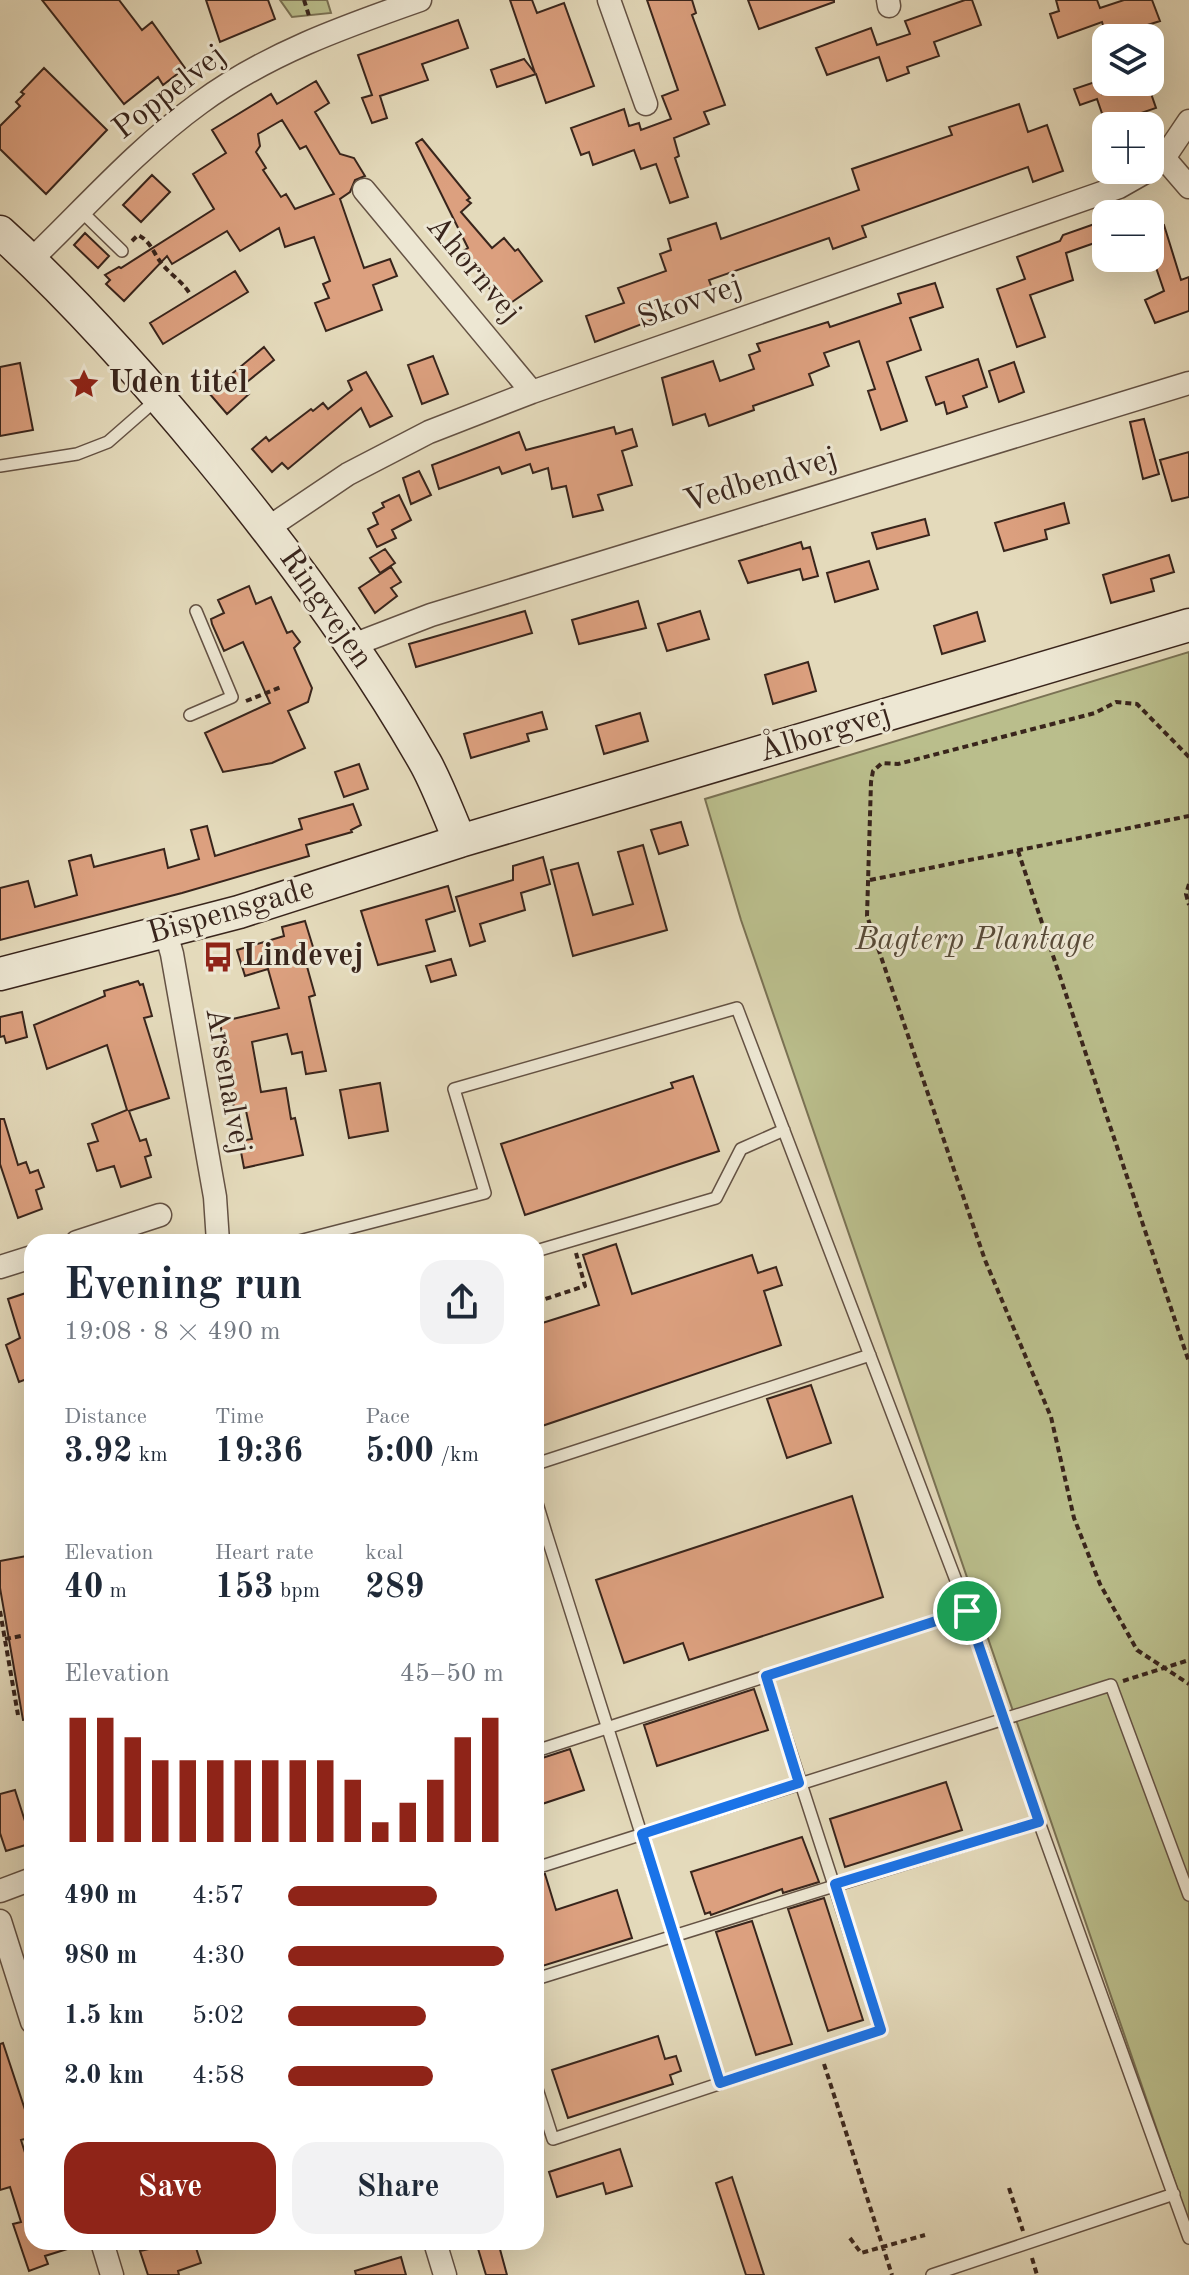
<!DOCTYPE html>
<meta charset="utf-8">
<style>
body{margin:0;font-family:"Old Standard TT",serif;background:#f2f2f3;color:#1f2937;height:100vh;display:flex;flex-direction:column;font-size:30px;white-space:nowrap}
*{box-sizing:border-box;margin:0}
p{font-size:26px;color:#747a83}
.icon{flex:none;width:44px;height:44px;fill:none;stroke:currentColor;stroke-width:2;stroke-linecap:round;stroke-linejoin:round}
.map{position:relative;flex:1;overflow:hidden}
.panel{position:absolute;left:24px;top:1234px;width:520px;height:1016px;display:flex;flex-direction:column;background:#fff;border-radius:24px;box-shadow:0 8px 32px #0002}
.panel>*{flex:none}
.buttons{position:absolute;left:1092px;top:24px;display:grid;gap:16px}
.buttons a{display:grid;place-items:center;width:72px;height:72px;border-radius:16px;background:#fff;box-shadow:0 8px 32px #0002;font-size:40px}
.pin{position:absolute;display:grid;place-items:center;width:68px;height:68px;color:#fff;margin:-34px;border:4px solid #fff;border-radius:50%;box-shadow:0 2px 8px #0007}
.round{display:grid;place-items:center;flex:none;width:84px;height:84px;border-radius:24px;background:#f2f2f3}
.overview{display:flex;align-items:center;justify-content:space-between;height:136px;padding:0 40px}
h1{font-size:44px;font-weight:700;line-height:60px}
.stats{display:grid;grid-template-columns:repeat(3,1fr);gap:12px;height:136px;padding:8px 40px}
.stats div{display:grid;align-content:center}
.stats b{font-size:34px;font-weight:700}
.stats small{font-size:22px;font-weight:400}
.stats p{font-size:22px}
.chart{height:224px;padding:16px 40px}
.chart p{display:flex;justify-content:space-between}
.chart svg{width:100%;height:144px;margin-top:8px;stroke:#8f2418;stroke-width:6}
.cta{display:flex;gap:16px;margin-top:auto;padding:16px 40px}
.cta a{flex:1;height:92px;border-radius:24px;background:#8f2418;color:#fff;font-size:32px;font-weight:700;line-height:92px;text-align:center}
.cta a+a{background:#f2f2f3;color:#1f2937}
ul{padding:0 40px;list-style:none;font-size:26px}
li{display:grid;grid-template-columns:128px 96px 1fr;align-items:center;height:60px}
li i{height:20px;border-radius:10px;background:#8f2418}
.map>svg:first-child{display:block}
.green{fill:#babe8c;stroke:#7a7254;stroke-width:2}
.building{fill:#dca07f;stroke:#39251c;stroke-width:2;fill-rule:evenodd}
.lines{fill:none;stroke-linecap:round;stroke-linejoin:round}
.lane-casing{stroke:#645244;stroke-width:14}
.street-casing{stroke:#645244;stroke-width:25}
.secondary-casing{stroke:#39251c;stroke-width:35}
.path{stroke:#39251c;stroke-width:4;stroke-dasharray:6 4;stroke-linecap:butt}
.lane{stroke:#ede7d3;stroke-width:11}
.street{stroke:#ede7d3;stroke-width:22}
.secondary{stroke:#ede7d3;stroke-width:32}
.route-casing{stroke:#fff;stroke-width:16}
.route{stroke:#1a73e8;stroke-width:10}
.labels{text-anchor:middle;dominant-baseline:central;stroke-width:6;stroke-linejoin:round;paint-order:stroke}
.street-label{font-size:32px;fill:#39251c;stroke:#ede7d3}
.poi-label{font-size:32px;font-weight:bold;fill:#39251c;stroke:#ede7d3;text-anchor:start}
.park-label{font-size:32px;font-style:italic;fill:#594b38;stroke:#ede7d3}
</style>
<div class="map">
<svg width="1189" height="2275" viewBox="0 0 1189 2275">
<rect width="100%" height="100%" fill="#e4dabb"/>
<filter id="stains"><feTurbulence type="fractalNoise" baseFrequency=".0025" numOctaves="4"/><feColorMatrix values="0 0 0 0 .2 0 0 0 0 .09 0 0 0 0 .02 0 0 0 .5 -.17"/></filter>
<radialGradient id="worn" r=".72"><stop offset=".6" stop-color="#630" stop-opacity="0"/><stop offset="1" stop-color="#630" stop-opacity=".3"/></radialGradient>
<!-- green -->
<path class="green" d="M 280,0 L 327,0 L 331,13 L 292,17 Z
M 1189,652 L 1189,2223 L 741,920 L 705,799 Z"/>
<!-- building -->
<path class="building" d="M 42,0 L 119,0 L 142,30 L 152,22 L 185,68 L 163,85 L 158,77 L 124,104 Z
M 206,0 L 268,0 L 275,19 L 220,42 Z
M 510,0 L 532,0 L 537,13 L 564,3 L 594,86 L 546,103 L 536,74 L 497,87 L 491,70 L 524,59 L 535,73 Z
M 647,0 L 692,0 L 696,13 L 692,15 L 725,105 L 704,112 L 709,124 L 674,138 L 679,156 L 675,158 L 688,197 L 670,203 L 656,164 L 641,169 L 634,150 L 593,165 L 589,152 L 581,155 L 571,128 L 624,109 L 629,126 L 639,123 L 641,130 L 671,119 L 662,96 L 678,90 Z
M 748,0 L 834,0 L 834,2 L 759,29 Z
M 965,0 L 972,0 L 981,25 L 934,42 L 939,56 L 907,67 L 909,73 L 887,81 L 879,57 L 827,75 L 816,48 L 871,28 L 877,45 L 910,34 L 905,21 Z
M 1056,0 L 1097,0 L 1100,8 L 1124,0 L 1152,0 L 1160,21 L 1135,29 L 1138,38 L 1107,38 L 1102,22 L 1058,38 L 1050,14 L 1059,11 Z
M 458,20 L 468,48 L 422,64 L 428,80 L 380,96 L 387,118 L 372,123 L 362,98 L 372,95 L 358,55 Z
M 44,68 L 107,130 L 46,194 L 0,149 L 0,126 L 20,106 L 16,102 L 24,94 L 21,92 Z
M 316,81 L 329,103 L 315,112 L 340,154 L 354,158 L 365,176 L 355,180 L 350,192 L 340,199 L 364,268 L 390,259 L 397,276 L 373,285 L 382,310 L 326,331 L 315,303 L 329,298 L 323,284 L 330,281 L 314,237 L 285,247 L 279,228 L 240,251 L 227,231 L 172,264 L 167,256 L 124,301 L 106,284 L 110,280 L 105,275 L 119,267 L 121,268 L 214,209 L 193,174 L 226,153 L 212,130 L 271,94 L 277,104 ZM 282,120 L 300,149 L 306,146 L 334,194 L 295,209 L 286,194 L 281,197 L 263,170 L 266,168 L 256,152 L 260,146 L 258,134 Z
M 1098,81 L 1102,94 L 1147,82 L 1156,108 L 1106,125 L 1097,99 L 1080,105 L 1074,89 Z
M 1019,104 L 1028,132 L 1047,125 L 1063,171 L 1033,182 L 1028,167 L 862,226 L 866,237 L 833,249 L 829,238 L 709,280 L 713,291 L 660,309 L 663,316 L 595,342 L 586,316 L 624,303 L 618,288 L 666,271 L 660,254 L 671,250 L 668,239 L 716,223 L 721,239 L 859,190 L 852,169 L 952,135 L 949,127 Z
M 422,139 L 470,198 L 467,200 L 471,203 L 461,212 L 492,248 L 504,238 L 515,251 L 518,249 L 542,281 L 505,307 L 460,253 L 468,248 L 416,143 Z
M 152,175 L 170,192 L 141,222 L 123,205 Z
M 1106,220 L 1106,239 L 1066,253 L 1073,280 L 1030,295 L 1045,337 L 1017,347 L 997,289 L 1025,279 L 1017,257 L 1060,241 L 1063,235 Z
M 1164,225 L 1181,280 L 1189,277 L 1189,311 L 1155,323 L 1145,300 L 1164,291 L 1150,250 L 1150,231 Z
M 85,233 L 109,256 L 98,268 L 74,245 Z
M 235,271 L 248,292 L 163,344 L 150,323 Z
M 935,283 L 943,307 L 910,318 L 921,350 L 887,362 L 907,421 L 881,430 L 868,391 L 875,389 L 859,341 L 824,353 L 829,366 L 809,374 L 813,385 L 753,406 L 754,410 L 709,426 L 705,414 L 673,425 L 662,378 L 713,361 L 720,381 L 754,369 L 749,355 L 760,351 L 757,344 L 828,322 L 830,327 L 901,303 L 898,294 Z
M 264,347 L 274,360 L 242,386 L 249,394 L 227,414 L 209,393 Z
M 433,356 L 448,394 L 422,404 L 408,365 Z
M 978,359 L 987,387 L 963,396 L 967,407 L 947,414 L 944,402 L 936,405 L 926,377 Z
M 1014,362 L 1024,392 L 999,402 L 989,371 Z
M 20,363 L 33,430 L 0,436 L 0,367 Z
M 366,372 L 392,416 L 370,427 L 361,408 L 288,469 L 282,463 L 272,472 L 252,449 L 266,437 L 269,441 L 311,409 L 313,411 L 323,403 L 328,409 L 352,390 L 348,381 Z
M 1144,419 L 1159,474 L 1143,479 L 1130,422 Z
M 614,427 L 616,434 L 632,429 L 637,446 L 622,451 L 632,485 L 598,495 L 603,510 L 573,517 L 566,486 L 552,489 L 548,468 L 533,473 L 530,464 L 502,474 L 499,467 L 439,489 L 432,465 L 519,432 L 526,450 Z
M 1189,452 L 1189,497 L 1172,501 L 1160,460 Z
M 419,471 L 431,495 L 411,504 L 403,478 Z
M 399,495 L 411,520 L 392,530 L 396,538 L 377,547 L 368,529 L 378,524 L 373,513 L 384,507 L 382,503 Z
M 1064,503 L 1069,523 L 1045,530 L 1047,539 L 1004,551 L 995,523 Z
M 925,519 L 929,535 L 877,549 L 872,533 Z
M 801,542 L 803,549 L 810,547 L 818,576 L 803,580 L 800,569 L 748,583 L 739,561 Z
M 385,549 L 395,563 L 380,573 L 370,558 Z
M 1169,555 L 1174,572 L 1151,579 L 1154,591 L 1111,603 L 1103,575 Z
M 869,561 L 878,589 L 835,602 L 827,573 Z
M 391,567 L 401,582 L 391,588 L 397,596 L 375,613 L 359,588 Z
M 249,586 L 256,604 L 271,597 L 287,633 L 292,631 L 300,642 L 294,648 L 312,688 L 308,702 L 288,711 L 305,748 L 272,763 L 223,772 L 205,733 L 270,703 L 243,642 L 224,651 L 212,624 L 211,619 L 224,613 L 218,600 Z
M 638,601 L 646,628 L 579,644 L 572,620 Z
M 525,611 L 532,633 L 416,667 L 409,644 Z
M 700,611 L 709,639 L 667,651 L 658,624 Z
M 977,612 L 985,641 L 942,654 L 934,626 Z
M 808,662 L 816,691 L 773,704 L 765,675 Z
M 542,712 L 547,729 L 527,734 L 529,741 L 471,758 L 464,734 Z
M 640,713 L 648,741 L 604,754 L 596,726 Z
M 359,764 L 368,789 L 344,797 L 335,772 Z
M 353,804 L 361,825 L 351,830 L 352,832 L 306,845 L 309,856 L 182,893 L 0,940 L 0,888 L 28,881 L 35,907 L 77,895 L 69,861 L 91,855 L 94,867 L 164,849 L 168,868 L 199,859 L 191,830 L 207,826 L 215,856 L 302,829 L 299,819 Z
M 681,822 L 688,845 L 659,854 L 651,830 Z
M 643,845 L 667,930 L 573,956 L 551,870 L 578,863 L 593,915 L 633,904 L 618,852 Z
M 543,857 L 550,884 L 521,893 L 525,910 L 480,924 L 485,941 L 470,946 L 456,897 L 513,880 L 513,866 Z
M 448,886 L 455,911 L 426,920 L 435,951 L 378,965 L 361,911 Z
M 305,921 L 317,960 L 306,963 L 315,995 L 309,997 L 326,1071 L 306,1074 L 302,1052 L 292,1054 L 287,1034 L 252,1042 L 261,1092 L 286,1088 L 291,1119 L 295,1118 L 303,1155 L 244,1168 L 239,1141 L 252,1139 L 245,1106 L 234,1108 L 220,1022 L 279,1008 L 268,969 L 245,976 L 237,950 L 284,936 L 282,927 Z
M 451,959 L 456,975 L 431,982 L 426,966 Z
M 138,981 L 140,985 L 143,984 L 152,1016 L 144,1018 L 169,1098 L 129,1111 L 140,1141 L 146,1139 L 151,1155 L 145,1157 L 151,1177 L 121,1187 L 114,1166 L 97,1171 L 88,1144 L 98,1141 L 92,1124 L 127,1110 L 107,1045 L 47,1069 L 34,1025 L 105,996 L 104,991 Z
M 22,1012 L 27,1037 L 6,1043 L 4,1036 L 0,1037 L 0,1017 Z
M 693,1076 L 719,1151 L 525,1215 L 501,1144 L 673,1088 L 671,1083 Z
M 380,1083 L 388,1131 L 349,1138 L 340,1090 Z
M 0,1119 L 4,1119 L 18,1165 L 26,1162 L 30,1173 L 38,1170 L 44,1187 L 36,1190 L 42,1209 L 18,1218 L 0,1164 Z
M 616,1244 L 632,1294 L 752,1255 L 758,1273 L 776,1267 L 782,1285 L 764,1291 L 781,1345 L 536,1428 L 536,1325 L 599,1305 L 583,1255 Z
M 32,1291 L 32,1377 L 19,1382 L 6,1345 L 20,1338 L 8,1299 Z
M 811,1385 L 831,1443 L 787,1458 L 767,1399 Z
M 852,1496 L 883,1597 L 689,1660 L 683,1643 L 624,1663 L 596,1580 Z
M 32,1555 L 32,1719 L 23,1720 L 0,1588 L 0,1561 Z
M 754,1689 L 768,1730 L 657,1766 L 644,1725 Z
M 570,1749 L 584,1790 L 536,1806 L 536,1760 Z
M 946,1782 L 962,1830 L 845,1867 L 830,1819 Z
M 15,1790 L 32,1843 L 6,1851 L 0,1833 L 0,1794 Z
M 802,1837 L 819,1882 L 783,1893 L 782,1889 L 711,1915 L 710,1912 L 705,1914 L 691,1872 Z
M 545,1874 L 556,1910 L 617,1890 L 632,1938 L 536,1968 L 536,1876 Z
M 824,1898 L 863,2020 L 828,2031 L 788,1909 Z
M 752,1921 L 792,2044 L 756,2055 L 716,1932 Z
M 658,2036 L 665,2059 L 676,2056 L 681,2071 L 670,2075 L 673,2084 L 568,2118 L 552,2070 Z
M 3,2043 L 32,2131 L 32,2137 L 21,2140 L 32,2175 L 32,2242 L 77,2242 L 77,2246 L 45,2256 L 48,2264 L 29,2271 L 13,2224 L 21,2222 L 10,2187 L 0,2190 L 0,2044 Z
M 620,2149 L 632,2186 L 606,2194 L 603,2183 L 557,2197 L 549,2172 Z
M 732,2177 L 764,2275 L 746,2275 L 716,2183 Z
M 147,2242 L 194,2242 L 201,2263 L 178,2271 L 179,2275 L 148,2275 L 140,2251 L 149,2249 Z
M 476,2242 L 498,2242 L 507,2275 L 486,2275 Z
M 401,2257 L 406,2275 L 356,2275 L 355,2271 Z"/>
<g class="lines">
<!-- lane casing -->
<g class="lane-casing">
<path id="lane" d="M 81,211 L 122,251
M 0,466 L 77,454 L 108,442 L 156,400
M 190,715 L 232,697 L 196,611
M 295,1242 L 485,1193 L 454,1089 L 737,1008 L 970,1617 L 1039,1822 L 1189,2238
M 536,1251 L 716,1198 L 741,1149 L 784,1130
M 536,1464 L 870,1355
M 536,1500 L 546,1533
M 536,1536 L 546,1533 L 720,2083
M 536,1751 L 967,1611
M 536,1868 L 1111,1685 L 1189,1895
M 536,1979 L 1039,1822
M 536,2086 L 553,2139 L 881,2030 L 766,1676
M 932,2275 L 1174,2194"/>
</g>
<!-- street casing -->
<g class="street-casing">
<path id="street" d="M 609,0 L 646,104
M 888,0 L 889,6
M 1164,158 L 1189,187
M 1150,169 L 1164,158 L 1189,121
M 364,190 L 532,392
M 31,260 C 86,207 138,148 200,103 C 267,54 343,27 420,0
M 268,528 L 348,474 L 429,432 L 532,392 L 1119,187 L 1149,170
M 353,645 L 431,615 L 1189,383
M 166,933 L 172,954 L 215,1197 L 218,1242
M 77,1242 L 160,1215
M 0,1267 L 32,1257
M 0,1891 L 32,1879
M 0,1921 L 32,2022
M 102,2242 L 112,2275
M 435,2242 L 445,2275"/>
</g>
<!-- secondary casing -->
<g class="secondary-casing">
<path id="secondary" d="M 0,232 C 76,301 145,379 210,458 C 290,555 364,655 426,764 C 439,788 449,816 460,841
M 0,974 L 239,912 L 460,841 L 1189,625"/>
</g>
<!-- path -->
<path class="path" d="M 304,0 L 310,19
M 132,241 L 138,235 C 151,241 154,255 163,265 C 172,276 182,281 190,294
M 246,701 L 281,687
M 1189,757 L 1137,704 L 1116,702 L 1095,713 L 898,764 L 882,763 L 873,771 L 871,782 L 867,916 L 985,1260 L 1051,1417 L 1074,1518 L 1100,1584 L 1137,1650 L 1189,1684
M 1018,851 L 1189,1362
M 870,880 L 1189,816
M 1189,884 L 1186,894 L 1189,905
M 536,1302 L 585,1286 L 576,1253
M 0,1611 L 18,1715
M 5,1639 L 32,1634
M 1123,1681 L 1189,1660
M 824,2064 L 892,2275
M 1009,2188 L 1023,2231
M 850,2238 L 861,2253 L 925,2235
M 1032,2258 L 1037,2275"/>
<!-- lane -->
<use href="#lane" class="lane"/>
<!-- street -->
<use href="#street" class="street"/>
<!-- secondary -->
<use href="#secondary" class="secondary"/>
</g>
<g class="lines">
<!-- route casing -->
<g class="route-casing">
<path id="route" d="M 967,1611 L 1039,1822 L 835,1884 L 881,2030 L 720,2083 L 642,1834 L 799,1783 L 766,1676 Z"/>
</g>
<!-- route -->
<use href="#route" class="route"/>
</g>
<!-- icons -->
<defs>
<g id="sight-bare" transform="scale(2.4)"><path d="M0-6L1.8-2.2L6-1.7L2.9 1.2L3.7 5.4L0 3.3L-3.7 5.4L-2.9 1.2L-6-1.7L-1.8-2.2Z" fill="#8f2418" stroke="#ede7d3" stroke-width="2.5" paint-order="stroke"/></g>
<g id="bus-bare" transform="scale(2.4)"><path d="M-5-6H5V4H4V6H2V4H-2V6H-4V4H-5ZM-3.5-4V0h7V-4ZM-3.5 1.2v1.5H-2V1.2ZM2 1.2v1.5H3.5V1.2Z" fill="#8f2418" stroke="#ede7d3" stroke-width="2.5" paint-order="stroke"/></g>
</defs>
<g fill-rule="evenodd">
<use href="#sight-bare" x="84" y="384"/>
<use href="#bus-bare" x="218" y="957"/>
</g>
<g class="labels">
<!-- street labels -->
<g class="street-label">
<text transform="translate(170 93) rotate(-38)">Poppelvej</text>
<text transform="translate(473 270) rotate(50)">Ahornvej</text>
<text transform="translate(690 303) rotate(-19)">Skovvej</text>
<text transform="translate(761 481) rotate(-17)">Vedbendvej</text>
<text transform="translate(325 609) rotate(55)">Ringvejen</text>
<text transform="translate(825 734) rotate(-17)">Ålborgvej</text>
<text transform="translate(231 912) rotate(-16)">Bispensgade</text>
<text transform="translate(227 1081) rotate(80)">Arsenalvej</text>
</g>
<!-- poi labels -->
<g class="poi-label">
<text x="108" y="384">Uden titel</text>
<text x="242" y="957">Lindevej</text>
</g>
<!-- park labels -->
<g class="park-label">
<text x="975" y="941">Bagterp Plantage</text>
</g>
</g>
<rect width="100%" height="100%" filter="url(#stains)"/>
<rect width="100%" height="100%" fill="url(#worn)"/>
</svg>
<div class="buttons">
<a><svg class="icon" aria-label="layers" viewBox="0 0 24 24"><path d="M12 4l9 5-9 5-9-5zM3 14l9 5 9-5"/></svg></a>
<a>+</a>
<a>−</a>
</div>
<div class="pin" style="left:967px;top:1611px;background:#1e9e55"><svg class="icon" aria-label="arrive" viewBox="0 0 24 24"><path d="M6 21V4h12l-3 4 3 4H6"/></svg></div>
<section class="panel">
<div class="overview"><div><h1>Evening run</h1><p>19:08 · 8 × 490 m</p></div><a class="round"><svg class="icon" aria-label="share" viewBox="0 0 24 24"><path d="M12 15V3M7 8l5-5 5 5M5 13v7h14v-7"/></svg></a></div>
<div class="stats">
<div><p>Distance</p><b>3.92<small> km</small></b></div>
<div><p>Time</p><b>19:36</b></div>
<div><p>Pace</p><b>5:00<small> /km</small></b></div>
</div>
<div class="stats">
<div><p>Elevation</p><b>40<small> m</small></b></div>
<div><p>Heart rate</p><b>153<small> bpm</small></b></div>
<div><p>kcal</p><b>289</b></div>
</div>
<div class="chart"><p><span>Elevation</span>45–50 m</p>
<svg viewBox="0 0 160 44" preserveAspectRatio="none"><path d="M5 44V6M15 44V6M25 44V12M35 44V19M45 44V19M55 44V19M65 44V19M75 44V19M85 44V19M95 44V19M105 44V25M115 44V38M125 44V32M135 44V25M145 44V12M155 44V6"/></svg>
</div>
<ul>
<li><b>490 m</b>4:57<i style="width:69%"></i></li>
<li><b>980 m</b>4:30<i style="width:100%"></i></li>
<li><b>1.5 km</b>5:02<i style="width:64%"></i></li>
<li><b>2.0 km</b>4:58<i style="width:67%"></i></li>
</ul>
<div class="cta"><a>Save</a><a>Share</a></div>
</section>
</div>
